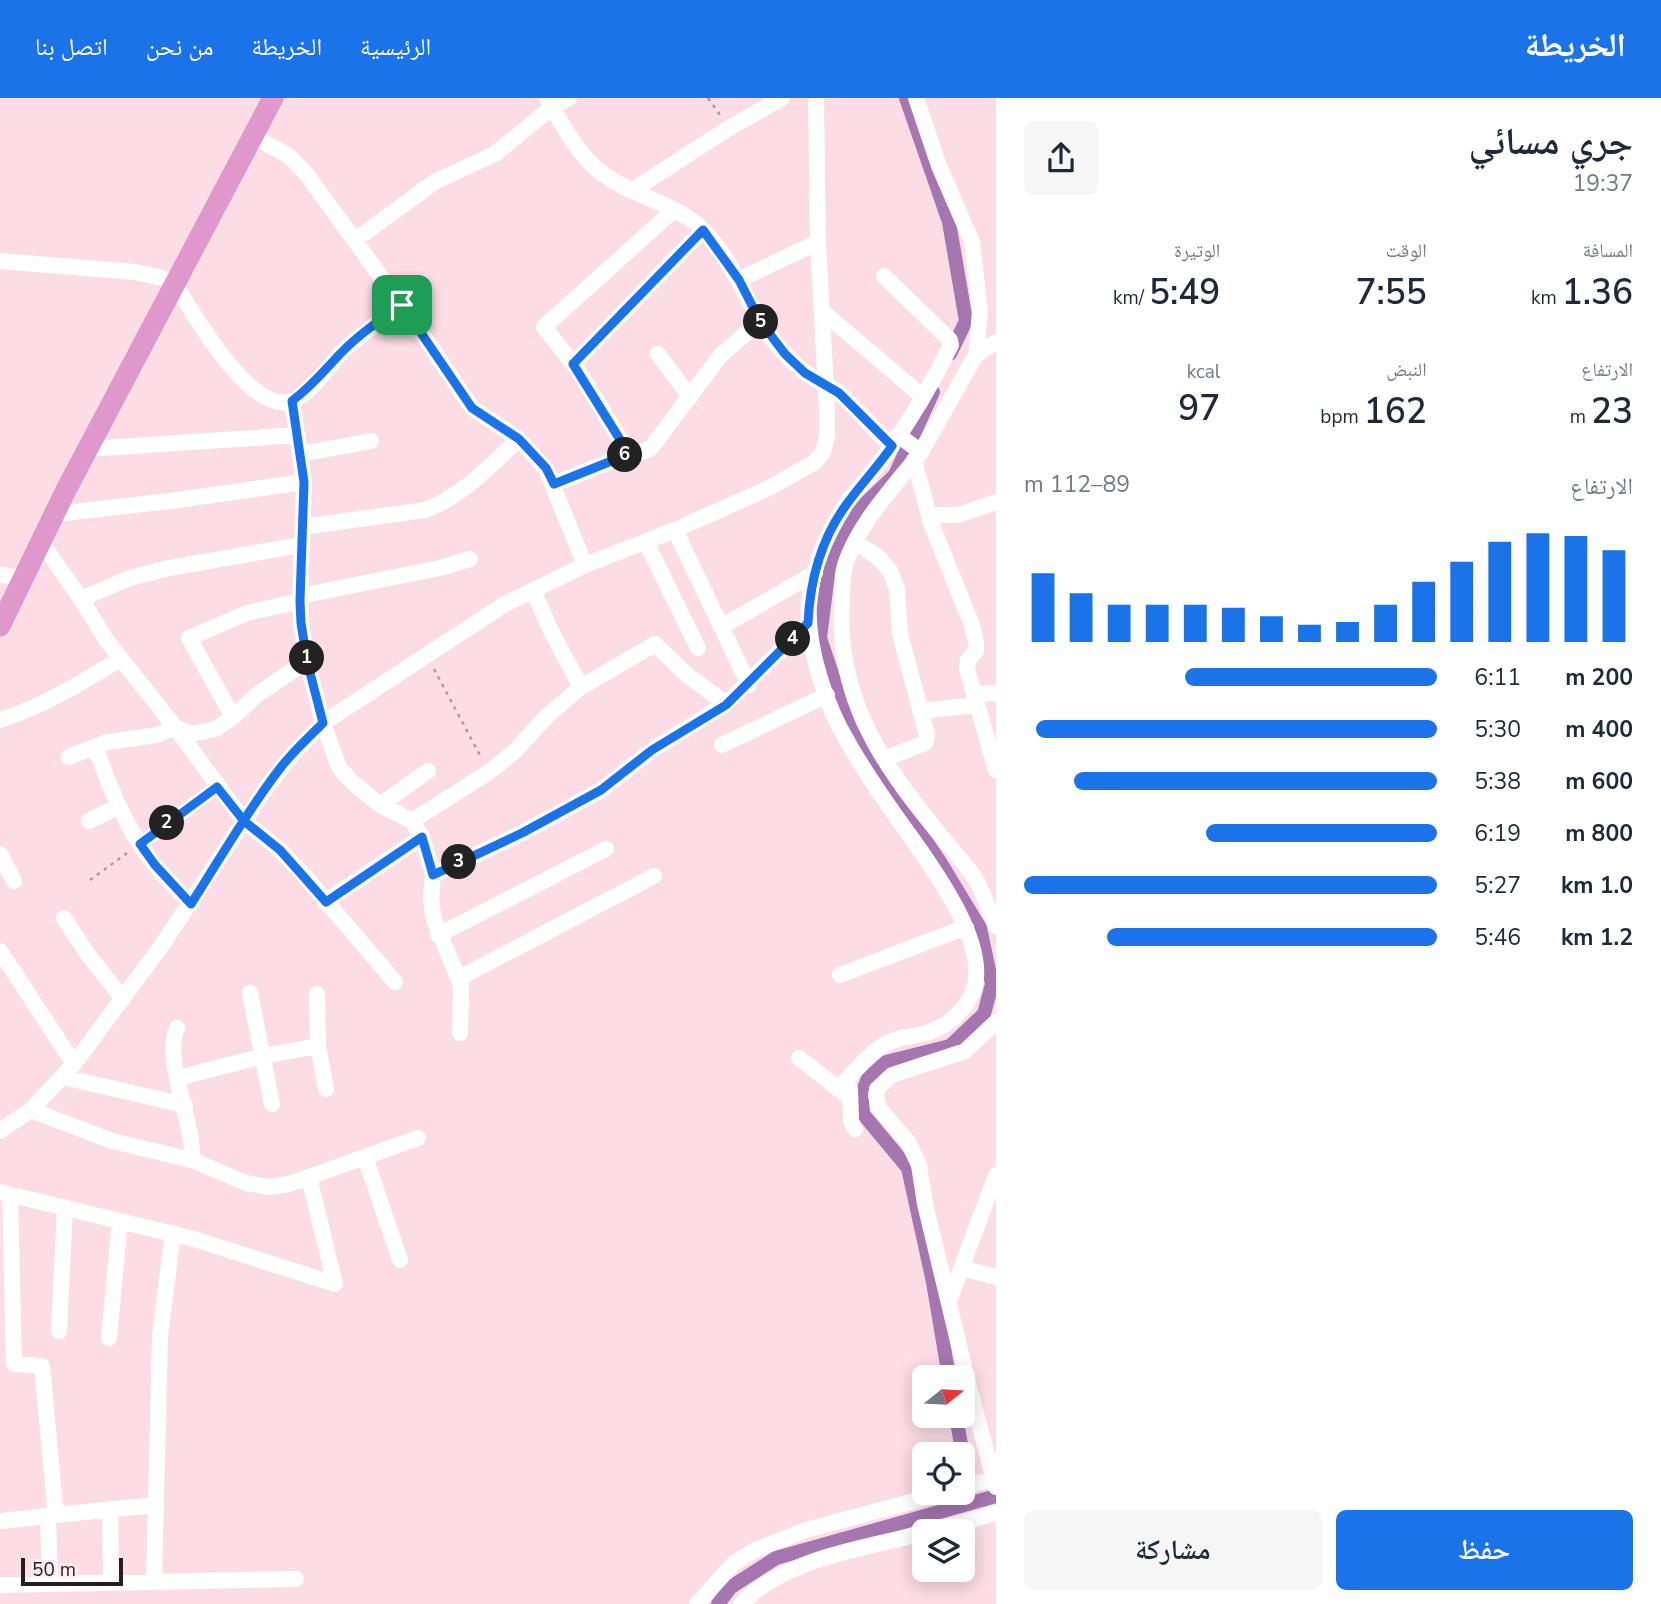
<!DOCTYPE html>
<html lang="ar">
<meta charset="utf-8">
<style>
body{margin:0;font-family:"Nunito Sans","Noto Naskh Arabic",sans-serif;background:#f6f6f7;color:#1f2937;direction:rtl;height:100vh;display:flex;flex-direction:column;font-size:26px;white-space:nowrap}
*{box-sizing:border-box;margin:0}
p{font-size:23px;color:#747a83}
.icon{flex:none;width:38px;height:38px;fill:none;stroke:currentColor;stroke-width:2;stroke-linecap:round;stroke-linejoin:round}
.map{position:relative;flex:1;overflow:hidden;direction:ltr}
.sheet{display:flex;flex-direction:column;background:#fff;width:665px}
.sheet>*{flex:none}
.needle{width:46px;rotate:72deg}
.controls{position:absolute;left:912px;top:1267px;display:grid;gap:14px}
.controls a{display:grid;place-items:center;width:63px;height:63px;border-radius:10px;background:#fff;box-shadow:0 4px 18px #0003;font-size:35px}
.scale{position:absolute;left:21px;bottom:18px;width:102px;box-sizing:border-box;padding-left:7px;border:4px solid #2b1c21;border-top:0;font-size:19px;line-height:24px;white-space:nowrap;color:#2b1c21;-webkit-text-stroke:5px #ffeef3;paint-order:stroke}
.pin{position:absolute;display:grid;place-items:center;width:60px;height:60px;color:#fff;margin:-30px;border-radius:14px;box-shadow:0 4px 10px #0006}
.km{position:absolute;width:35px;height:35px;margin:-18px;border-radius:50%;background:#222;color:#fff;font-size:19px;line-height:35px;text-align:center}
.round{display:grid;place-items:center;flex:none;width:74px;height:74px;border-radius:10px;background:#f6f6f7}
.overview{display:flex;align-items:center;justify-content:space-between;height:119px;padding:0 28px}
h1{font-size:38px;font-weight:600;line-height:52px}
.metrics{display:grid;grid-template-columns:repeat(3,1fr);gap:10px;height:119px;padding:7px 28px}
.metrics div{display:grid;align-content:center}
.metrics b{font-size:35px;font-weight:600}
.metrics small{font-size:19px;font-weight:400}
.metrics p{font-size:19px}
.chart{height:196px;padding:14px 28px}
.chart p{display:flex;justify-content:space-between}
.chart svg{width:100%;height:126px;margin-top:7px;stroke:#1a73e8;stroke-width:6}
.action{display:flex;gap:14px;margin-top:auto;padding:14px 28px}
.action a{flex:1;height:80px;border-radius:10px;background:#1a73e8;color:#fff;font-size:28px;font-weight:600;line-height:80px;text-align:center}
.action a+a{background:#f6f6f7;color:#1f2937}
ul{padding:0 28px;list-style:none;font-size:23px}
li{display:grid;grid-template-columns:112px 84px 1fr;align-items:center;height:52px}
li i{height:18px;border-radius:9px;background:#1a73e8}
header{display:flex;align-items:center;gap:42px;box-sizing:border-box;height:98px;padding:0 35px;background:#1a73e8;color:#fff}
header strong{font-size:33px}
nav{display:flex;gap:38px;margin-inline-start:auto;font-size:24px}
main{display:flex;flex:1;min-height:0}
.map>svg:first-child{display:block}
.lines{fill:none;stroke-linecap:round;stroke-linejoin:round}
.canal{stroke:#a576b0;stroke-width:14}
.path{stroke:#b2989f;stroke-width:2.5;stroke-dasharray:3.5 5;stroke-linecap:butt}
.minor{stroke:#fff;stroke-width:16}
.major{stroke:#de98cc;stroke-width:21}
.route-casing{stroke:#fff;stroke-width:14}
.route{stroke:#1a73e8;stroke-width:9}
</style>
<header>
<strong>الخريطة</strong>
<nav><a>الرئيسية</a><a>الخريطة</a><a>من نحن</a><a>اتصل بنا</a></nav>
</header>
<main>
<section class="sheet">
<div class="overview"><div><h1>جري مسائي</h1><p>19:37</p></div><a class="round"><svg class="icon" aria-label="share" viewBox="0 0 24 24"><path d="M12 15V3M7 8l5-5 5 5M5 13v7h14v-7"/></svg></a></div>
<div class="metrics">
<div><p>المسافة</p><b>1.36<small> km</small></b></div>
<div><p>الوقت</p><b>7:55</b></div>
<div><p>الوتيرة</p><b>5:49<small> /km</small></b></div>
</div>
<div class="metrics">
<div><p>الارتفاع</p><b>23<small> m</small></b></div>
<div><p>النبض</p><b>162<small> bpm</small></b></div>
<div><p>kcal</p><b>97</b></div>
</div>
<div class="chart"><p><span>الارتفاع</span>89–112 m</p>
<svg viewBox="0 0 160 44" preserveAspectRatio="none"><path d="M5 44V20M15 44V27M25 44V31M35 44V31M45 44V31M55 44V32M65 44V35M75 44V38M85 44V37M95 44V31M105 44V23M115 44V16M125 44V9M135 44V6M145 44V7M155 44V12"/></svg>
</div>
<ul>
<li><b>200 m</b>6:11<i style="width:61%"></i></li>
<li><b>400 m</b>5:30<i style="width:97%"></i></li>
<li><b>600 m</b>5:38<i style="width:88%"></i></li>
<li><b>800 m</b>6:19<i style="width:56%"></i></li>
<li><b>1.0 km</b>5:27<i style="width:100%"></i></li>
<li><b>1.2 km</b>5:46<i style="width:80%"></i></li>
</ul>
<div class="action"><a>حفظ</a><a>مشاركة</a></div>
</section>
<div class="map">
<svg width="996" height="1506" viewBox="0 0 996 1506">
<rect width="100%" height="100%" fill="#fcdce5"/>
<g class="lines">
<!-- canal -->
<path class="canal" d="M 906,0 L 949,124 L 966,223 L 950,256
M 933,294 L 895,377 L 856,414 L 829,468 L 820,540 L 850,630 L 940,764 L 980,830 L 992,886 L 984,916 L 950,948 L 886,964 L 868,980 L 862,996 L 863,1016 L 908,1070 L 933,1184 L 949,1279
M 956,1318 L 967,1381
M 718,1506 L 731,1489 L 776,1460 L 996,1398"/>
<!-- path -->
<path class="path" d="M 708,0 L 720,17
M 434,571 L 482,661
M 152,736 L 206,697
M 90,782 L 127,755"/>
<!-- minor -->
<path class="minor" d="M 547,0 C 565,31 580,63 612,82 C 641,100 676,107 701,130 C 733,161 745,203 770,238 C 781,253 796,269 812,279 C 821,285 830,289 839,295 C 858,311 873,332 892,348
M 916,0 L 939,68 L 972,144 L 980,214 L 976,257
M 253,38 L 289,58 L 308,78 L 423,237 L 472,310 L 519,341 L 546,371 L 585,467
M 633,92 L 729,30 L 782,0
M 355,142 L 436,83 L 495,56 L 552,9 L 569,0
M 0,163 L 135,174 L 162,180 L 175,186 C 193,215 251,318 292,303 C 312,296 328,268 342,254 C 361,236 381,222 402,207
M 739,182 L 818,144
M 823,214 L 922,298
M 658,256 L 690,299
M 573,266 L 703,132
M 292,303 L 304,384 L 300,503 L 301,525 L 307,563 L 323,625 L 339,669 L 351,683 L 380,707 L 412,723
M 898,337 L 921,354 C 895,388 861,422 846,464 C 842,477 842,493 842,506 C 834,617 904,693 970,773 L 979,787 L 996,828
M 88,351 L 298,337
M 921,354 L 976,257 L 996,244
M 301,356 L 371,343
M 629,356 L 578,272 L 544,229 L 674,112
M 914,362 L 931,425 L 972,527 L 976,545 L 976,553 L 968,562 L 967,571 L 996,672
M 554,386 L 629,356 L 643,354 L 651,350 L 720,258 L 760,223
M 55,416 L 170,403 L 304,384
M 930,417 L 958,417 L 996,404
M 302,429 L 425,412 C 463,398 490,368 519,341
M 675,432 L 749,587
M 41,444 L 81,501 L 107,543 L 175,629 L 244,723 L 280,752 L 302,775 L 395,884
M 646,444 L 698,550
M 855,444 L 879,460 L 890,473 L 897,491 L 900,536 L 927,637 L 925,645 L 884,661
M 0,477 L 23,480
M 533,492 L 552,535 L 581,589
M 300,498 L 440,470 L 470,461
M 81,501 L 130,480 L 169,470 L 301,447
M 721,529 L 815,475
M 974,596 L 996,595
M 726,606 L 687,577 L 655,546 L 581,589 L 547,618 L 514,654 L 489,674 L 412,723 L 422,739 L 433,777 L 522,735 L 601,692 L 652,652 L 726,606 L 809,525
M 920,613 L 977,607
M 233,619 L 189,540 L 247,515 L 300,503
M 0,622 C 44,608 81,585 120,561
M 722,647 L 827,597
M 95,649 C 109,687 125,728 150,761 C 162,777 177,791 191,806
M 69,659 L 107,644 L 157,637 L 175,629 L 191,636 L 216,631 L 233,619 L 258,596 L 307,563
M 380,707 L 428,673
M 89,723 L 119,708
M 0,756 L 14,783
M 433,777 L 431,801 L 434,822 L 461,887 L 460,935
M 325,804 L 422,739
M 64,820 L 86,854 L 123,901
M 438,837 L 606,751
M 0,853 L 74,966
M 840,877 L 966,829
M 459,880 L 654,778
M 250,895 L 272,1006
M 317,896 L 318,948 L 326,991
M 996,924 L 965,953 L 892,977 L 877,991 L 876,997 L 878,1009 L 908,1044 L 919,1067 L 925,1106 L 970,1293 L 996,1389
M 177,930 C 163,963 194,1023 192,1062
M 799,960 L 849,999
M 63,979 L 185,1007
M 178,980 L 263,958 L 318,948
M 838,991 C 852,977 867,957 884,947 C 894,940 907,939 919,937 C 941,933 962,917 972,896 C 996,843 914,746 886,704 C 873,685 860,666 849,646 C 826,609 806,548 809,505 C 812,470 827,435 846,406 C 858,389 874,374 886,356 C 910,323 933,284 951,247 L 950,242 L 884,178
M 850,991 L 851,1023 L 855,1031
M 31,1012 L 112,1043 L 192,1062 L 246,1085 L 269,1089 L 289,1086 L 418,1040
M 0,1033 L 31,1012 L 74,966 L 162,847 L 268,687 L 291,658 L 323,625 L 505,506 L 585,467 L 675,432 L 769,390 L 815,364 L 823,354 L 827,339 L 827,311 L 818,144 L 816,0
M 365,1059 L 400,1162
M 0,1094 L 194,1141 L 335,1186 L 309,1079
M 10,1096 L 14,1266 L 42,1268 L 56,1417 L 155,1407
M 962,1170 L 996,1179
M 949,1203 L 996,1077
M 59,1233 L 65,1109
M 109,1240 L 120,1123
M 962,1389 L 994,1381
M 110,1411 L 111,1484
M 48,1418 L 50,1485
M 0,1423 L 56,1417
M 930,1433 L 996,1415
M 154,1482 L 160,1238 L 173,1135
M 0,1487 L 296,1481
M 697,1506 L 734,1465 L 755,1452 L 806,1432 L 944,1395
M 741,1506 C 785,1460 865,1450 924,1435"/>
<!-- major -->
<path class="major" d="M 0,528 L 66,392 L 273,0"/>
</g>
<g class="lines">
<!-- route casing -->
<g class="route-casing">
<path id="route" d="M 402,207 C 380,222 358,237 340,256 C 323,274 312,288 292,303 L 304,384 L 300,503 L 301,525 L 307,563 L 323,625 C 308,640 291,655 278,673 C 246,715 220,761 191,806 L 155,767 L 140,746 L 217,689 L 244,723 L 280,752 L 326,804 L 422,739 L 433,777 L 522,735 L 601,692 L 652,652 L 726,607 L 808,525 C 810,482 822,438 849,403 C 863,384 879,367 892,348 L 839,295 L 805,275 L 785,256 L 760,223 L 739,182 L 703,132 L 573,266 L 629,356 L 554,386 L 546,370 L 519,341 L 472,310 L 402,207"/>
</g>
<!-- route -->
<use href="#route" class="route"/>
</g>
</svg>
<div class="controls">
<a><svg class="needle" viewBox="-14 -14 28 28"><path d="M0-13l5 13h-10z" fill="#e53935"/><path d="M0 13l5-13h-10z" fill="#747a83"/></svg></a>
<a><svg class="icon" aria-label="locate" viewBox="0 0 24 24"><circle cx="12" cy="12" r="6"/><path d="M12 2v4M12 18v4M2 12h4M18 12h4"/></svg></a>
<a><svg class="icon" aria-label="layers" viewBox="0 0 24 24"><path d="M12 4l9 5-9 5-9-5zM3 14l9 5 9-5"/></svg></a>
</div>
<div class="scale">50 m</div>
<div class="pin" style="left:402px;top:207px;background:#1e9e55"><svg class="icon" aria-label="arrive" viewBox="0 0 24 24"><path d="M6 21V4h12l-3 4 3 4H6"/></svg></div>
<b class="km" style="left:307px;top:560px">1</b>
<b class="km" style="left:167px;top:725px">2</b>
<b class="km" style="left:459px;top:764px">3</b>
<b class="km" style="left:793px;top:541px">4</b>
<b class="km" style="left:761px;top:224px">5</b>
<b class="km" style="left:625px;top:357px">6</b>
</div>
</main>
